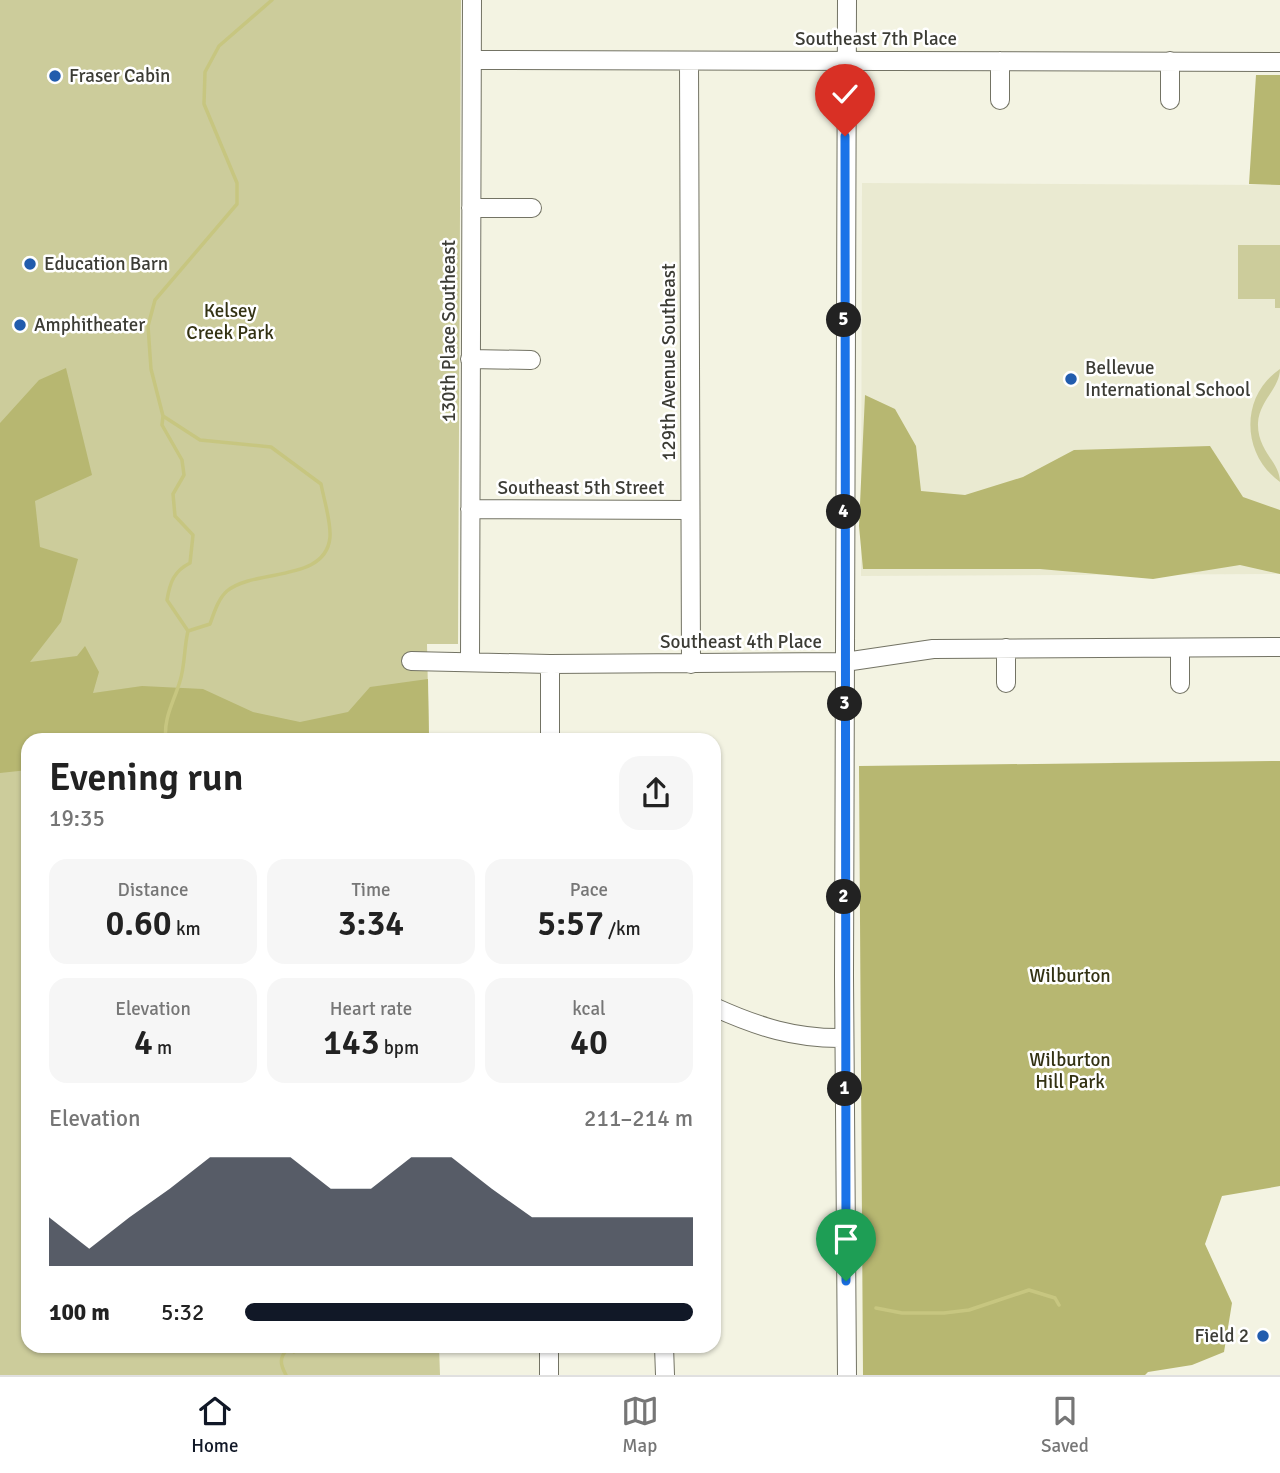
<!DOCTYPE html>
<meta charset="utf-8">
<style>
body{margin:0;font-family:Signika,sans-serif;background:#f6f6f6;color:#222;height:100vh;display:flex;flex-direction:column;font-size:26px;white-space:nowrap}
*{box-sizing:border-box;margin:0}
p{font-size:23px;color:#767676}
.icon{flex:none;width:38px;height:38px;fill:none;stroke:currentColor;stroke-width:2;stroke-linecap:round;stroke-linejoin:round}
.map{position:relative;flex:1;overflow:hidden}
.side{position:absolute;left:21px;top:733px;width:700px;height:620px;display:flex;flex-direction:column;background:#fff;border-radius:21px;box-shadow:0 2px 5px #0004}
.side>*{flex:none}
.pin{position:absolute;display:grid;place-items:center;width:60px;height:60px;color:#fff;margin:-72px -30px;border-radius:50% 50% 50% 0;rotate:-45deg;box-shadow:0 0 7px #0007}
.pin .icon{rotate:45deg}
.km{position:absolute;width:35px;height:35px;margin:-18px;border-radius:50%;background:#222;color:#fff;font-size:19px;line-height:35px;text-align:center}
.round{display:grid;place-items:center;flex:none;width:74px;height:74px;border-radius:21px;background:#f6f6f6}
.summary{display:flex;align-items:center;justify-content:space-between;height:119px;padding:0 28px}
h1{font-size:38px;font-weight:600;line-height:52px}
.metrics{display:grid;grid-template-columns:repeat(3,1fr);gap:10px;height:119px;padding:7px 28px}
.metrics div{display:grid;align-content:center;border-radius:18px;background:#f6f6f6;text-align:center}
.metrics b{font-size:35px;font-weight:600}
.metrics small{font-size:19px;font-weight:400}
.metrics p{font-size:19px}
.chart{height:196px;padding:14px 28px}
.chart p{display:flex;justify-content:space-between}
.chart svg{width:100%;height:126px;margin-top:7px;fill:#111827;opacity:.7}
ul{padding:0 28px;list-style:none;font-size:23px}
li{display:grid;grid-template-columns:112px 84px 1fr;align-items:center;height:52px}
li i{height:18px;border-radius:9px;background:#111827}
.tabs{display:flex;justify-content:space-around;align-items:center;height:98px;border-top:2px solid #e0e0e0;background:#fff;font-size:19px;color:#767676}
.tabs a{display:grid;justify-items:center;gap:4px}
.tabs .active{color:#111827}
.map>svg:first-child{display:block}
.built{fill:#eaead1}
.green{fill:#cccc9b}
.forest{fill:#b7b771}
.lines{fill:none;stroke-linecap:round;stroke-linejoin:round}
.stream{stroke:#c7c680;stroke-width:3.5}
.minor-casing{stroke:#737364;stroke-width:20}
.minor{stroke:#fff;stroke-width:18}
.route-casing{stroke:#fff;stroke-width:14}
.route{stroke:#1a73e8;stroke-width:9}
.poi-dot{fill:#215cad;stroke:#fff;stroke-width:2.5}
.labels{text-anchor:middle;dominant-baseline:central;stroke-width:5;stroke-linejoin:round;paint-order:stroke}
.street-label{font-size:19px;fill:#3c3c35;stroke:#fff}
.poi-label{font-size:19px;fill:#3c3c35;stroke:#fff;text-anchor:start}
.park-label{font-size:19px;fill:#333213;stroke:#fff}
</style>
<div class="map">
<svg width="1280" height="1375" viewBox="0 0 1280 1375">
<rect width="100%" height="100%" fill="#f3f3e2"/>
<!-- built -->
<path class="built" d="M 862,183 L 1280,185 L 1280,574 L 861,576 Z"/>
<!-- green -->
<path class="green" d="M 0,0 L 461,0 L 458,644 L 427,644 L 429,740 L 28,740 L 28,1346 L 439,1346 L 440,1375 L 0,1375 Z
M 1238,245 L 1280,245 L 1280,308 L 1275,308 L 1275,299 L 1238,299 Z
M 1280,369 C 1280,388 1259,401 1258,423 C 1257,451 1280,462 1280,482 C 1241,454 1240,396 1280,369 Z"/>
<!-- forest -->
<path class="forest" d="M 1256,75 L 1280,75 L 1280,185 L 1249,184 Z
M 66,368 L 92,475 L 35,501 L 40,547 L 78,559 L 61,622 L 30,662 L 77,656 L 85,646 L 99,672 L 93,693 L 142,686 L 203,689 L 253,712 L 300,722 L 348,712 L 370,687 L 428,679 L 429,740 L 28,740 L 28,770 L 0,773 L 0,423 L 39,380 Z
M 865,395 L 895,409 L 916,446 L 921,491 L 965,495 L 1023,477 L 1074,450 L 1210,446 L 1243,497 L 1280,510 L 1280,574 L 1240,565 L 1153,579 L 1040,569 L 863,569 L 859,526 Z
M 1280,761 L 1280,1186 L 1222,1196 L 1205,1244 L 1232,1303 L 1224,1352 L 1192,1365 L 1148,1372 L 1145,1375 L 863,1375 L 859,766 Z"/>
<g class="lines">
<!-- stream -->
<path class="stream" d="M 163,416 L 200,440 L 271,447 L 321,484 C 324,500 331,521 330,537 C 326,583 255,568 227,591 C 218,599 214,613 210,624 L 188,631
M 166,740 C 163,718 174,702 180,681 C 185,666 184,647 188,631 L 167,600 C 170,582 174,571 190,563 L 193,535 L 175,516 L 173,494 L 184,475 L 182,460 L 162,425 L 163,416 L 151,369 L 148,326 L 155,300 L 237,204 L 237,183 L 204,104 L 205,72 L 219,46 L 272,0
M 876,1308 L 902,1313 L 944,1313 L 969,1310 L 1029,1290 L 1055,1298 L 1059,1305
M 286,1375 C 280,1364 279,1358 288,1348 L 294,1352 L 301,1346"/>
<!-- minor casing -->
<g class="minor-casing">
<path id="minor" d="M 847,0 L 844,976 L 847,1375
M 472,60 L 1280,62
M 689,61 L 691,664
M 1000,61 L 1000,100
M 1170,100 L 1170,61
M 471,208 L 532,208
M 470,359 L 531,360
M 470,509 L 690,510
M 1180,648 L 1180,684
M 411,661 L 550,664 L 845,662 L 933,649 L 1280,647
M 470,662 L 472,0
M 550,664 L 550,740
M 1006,683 L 1006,648
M 714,1007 C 758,1027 796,1039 844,1038
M 664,1346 L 665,1375
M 549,1375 L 549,1346"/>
</g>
<!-- minor -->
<use href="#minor" class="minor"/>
</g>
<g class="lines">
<!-- route casing -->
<g class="route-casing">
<path id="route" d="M 845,136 L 846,1281"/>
</g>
<!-- route -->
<use href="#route" class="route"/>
</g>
<!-- markers -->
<g class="poi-dot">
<circle cx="55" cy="76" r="7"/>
<circle cx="30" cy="264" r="7"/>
<circle cx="20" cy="325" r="7"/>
<circle cx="1071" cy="379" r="7"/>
<circle cx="1263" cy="1336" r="7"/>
</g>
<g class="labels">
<!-- street labels -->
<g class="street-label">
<text x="876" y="39">Southeast 7th Place</text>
<text transform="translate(449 331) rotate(-90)">130th Place Southeast</text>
<text transform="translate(669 362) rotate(-90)">129th Avenue Southeast</text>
<text x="581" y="488">Southeast 5th Street</text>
<text x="741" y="642">Southeast 4th Place</text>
</g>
<!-- poi labels -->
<g class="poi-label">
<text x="69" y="76">Fraser Cabin</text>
<text x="44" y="264">Education Barn</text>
<text x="34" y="325">Amphitheater</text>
<text x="1085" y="368">Bellevue<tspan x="1085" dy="22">International School</tspan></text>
<text x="1249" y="1336" text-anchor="end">Field 2</text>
</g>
<!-- park labels -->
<g class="park-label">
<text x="230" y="311">Kelsey<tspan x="230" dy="22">Creek Park</tspan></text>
<text x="1070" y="976">Wilburton</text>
<text x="1070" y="1060">Wilburton<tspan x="1070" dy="22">Hill Park</tspan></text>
</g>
</g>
</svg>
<div class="pin" style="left:846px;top:1281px;background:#1e9e55"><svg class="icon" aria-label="arrive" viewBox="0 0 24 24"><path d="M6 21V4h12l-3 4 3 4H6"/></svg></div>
<div class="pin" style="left:845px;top:136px;background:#d93025"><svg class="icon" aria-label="check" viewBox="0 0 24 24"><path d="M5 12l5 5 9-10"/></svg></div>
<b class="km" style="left:845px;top:1089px">1</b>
<b class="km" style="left:844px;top:897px">2</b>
<b class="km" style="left:845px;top:704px">3</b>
<b class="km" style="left:844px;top:512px">4</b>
<b class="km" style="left:844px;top:320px">5</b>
<section class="side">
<div class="summary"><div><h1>Evening run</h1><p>19:35</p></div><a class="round"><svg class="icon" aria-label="share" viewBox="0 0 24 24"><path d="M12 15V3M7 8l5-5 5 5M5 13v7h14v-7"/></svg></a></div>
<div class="metrics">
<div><p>Distance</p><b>0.60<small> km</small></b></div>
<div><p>Time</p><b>3:34</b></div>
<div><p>Pace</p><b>5:57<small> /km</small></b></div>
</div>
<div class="metrics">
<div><p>Elevation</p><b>4<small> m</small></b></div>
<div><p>Heart rate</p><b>143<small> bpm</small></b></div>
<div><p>kcal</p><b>40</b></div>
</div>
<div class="chart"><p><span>Elevation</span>211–214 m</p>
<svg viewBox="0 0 160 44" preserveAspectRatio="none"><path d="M0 44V27L10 38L20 27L30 17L40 6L50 6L60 6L70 17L80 17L90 6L100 6L110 17L120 27L130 27L140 27L150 27L160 27V44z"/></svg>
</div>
<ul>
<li><b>100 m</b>5:32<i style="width:100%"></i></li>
</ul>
</section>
</div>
<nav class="tabs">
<a class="active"><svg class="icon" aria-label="home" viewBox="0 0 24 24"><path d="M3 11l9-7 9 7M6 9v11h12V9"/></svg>Home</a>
<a><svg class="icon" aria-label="map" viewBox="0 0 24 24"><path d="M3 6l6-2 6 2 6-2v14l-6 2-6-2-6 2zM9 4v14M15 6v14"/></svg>Map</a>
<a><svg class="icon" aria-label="saved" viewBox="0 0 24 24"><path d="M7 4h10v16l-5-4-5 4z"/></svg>Saved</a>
</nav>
